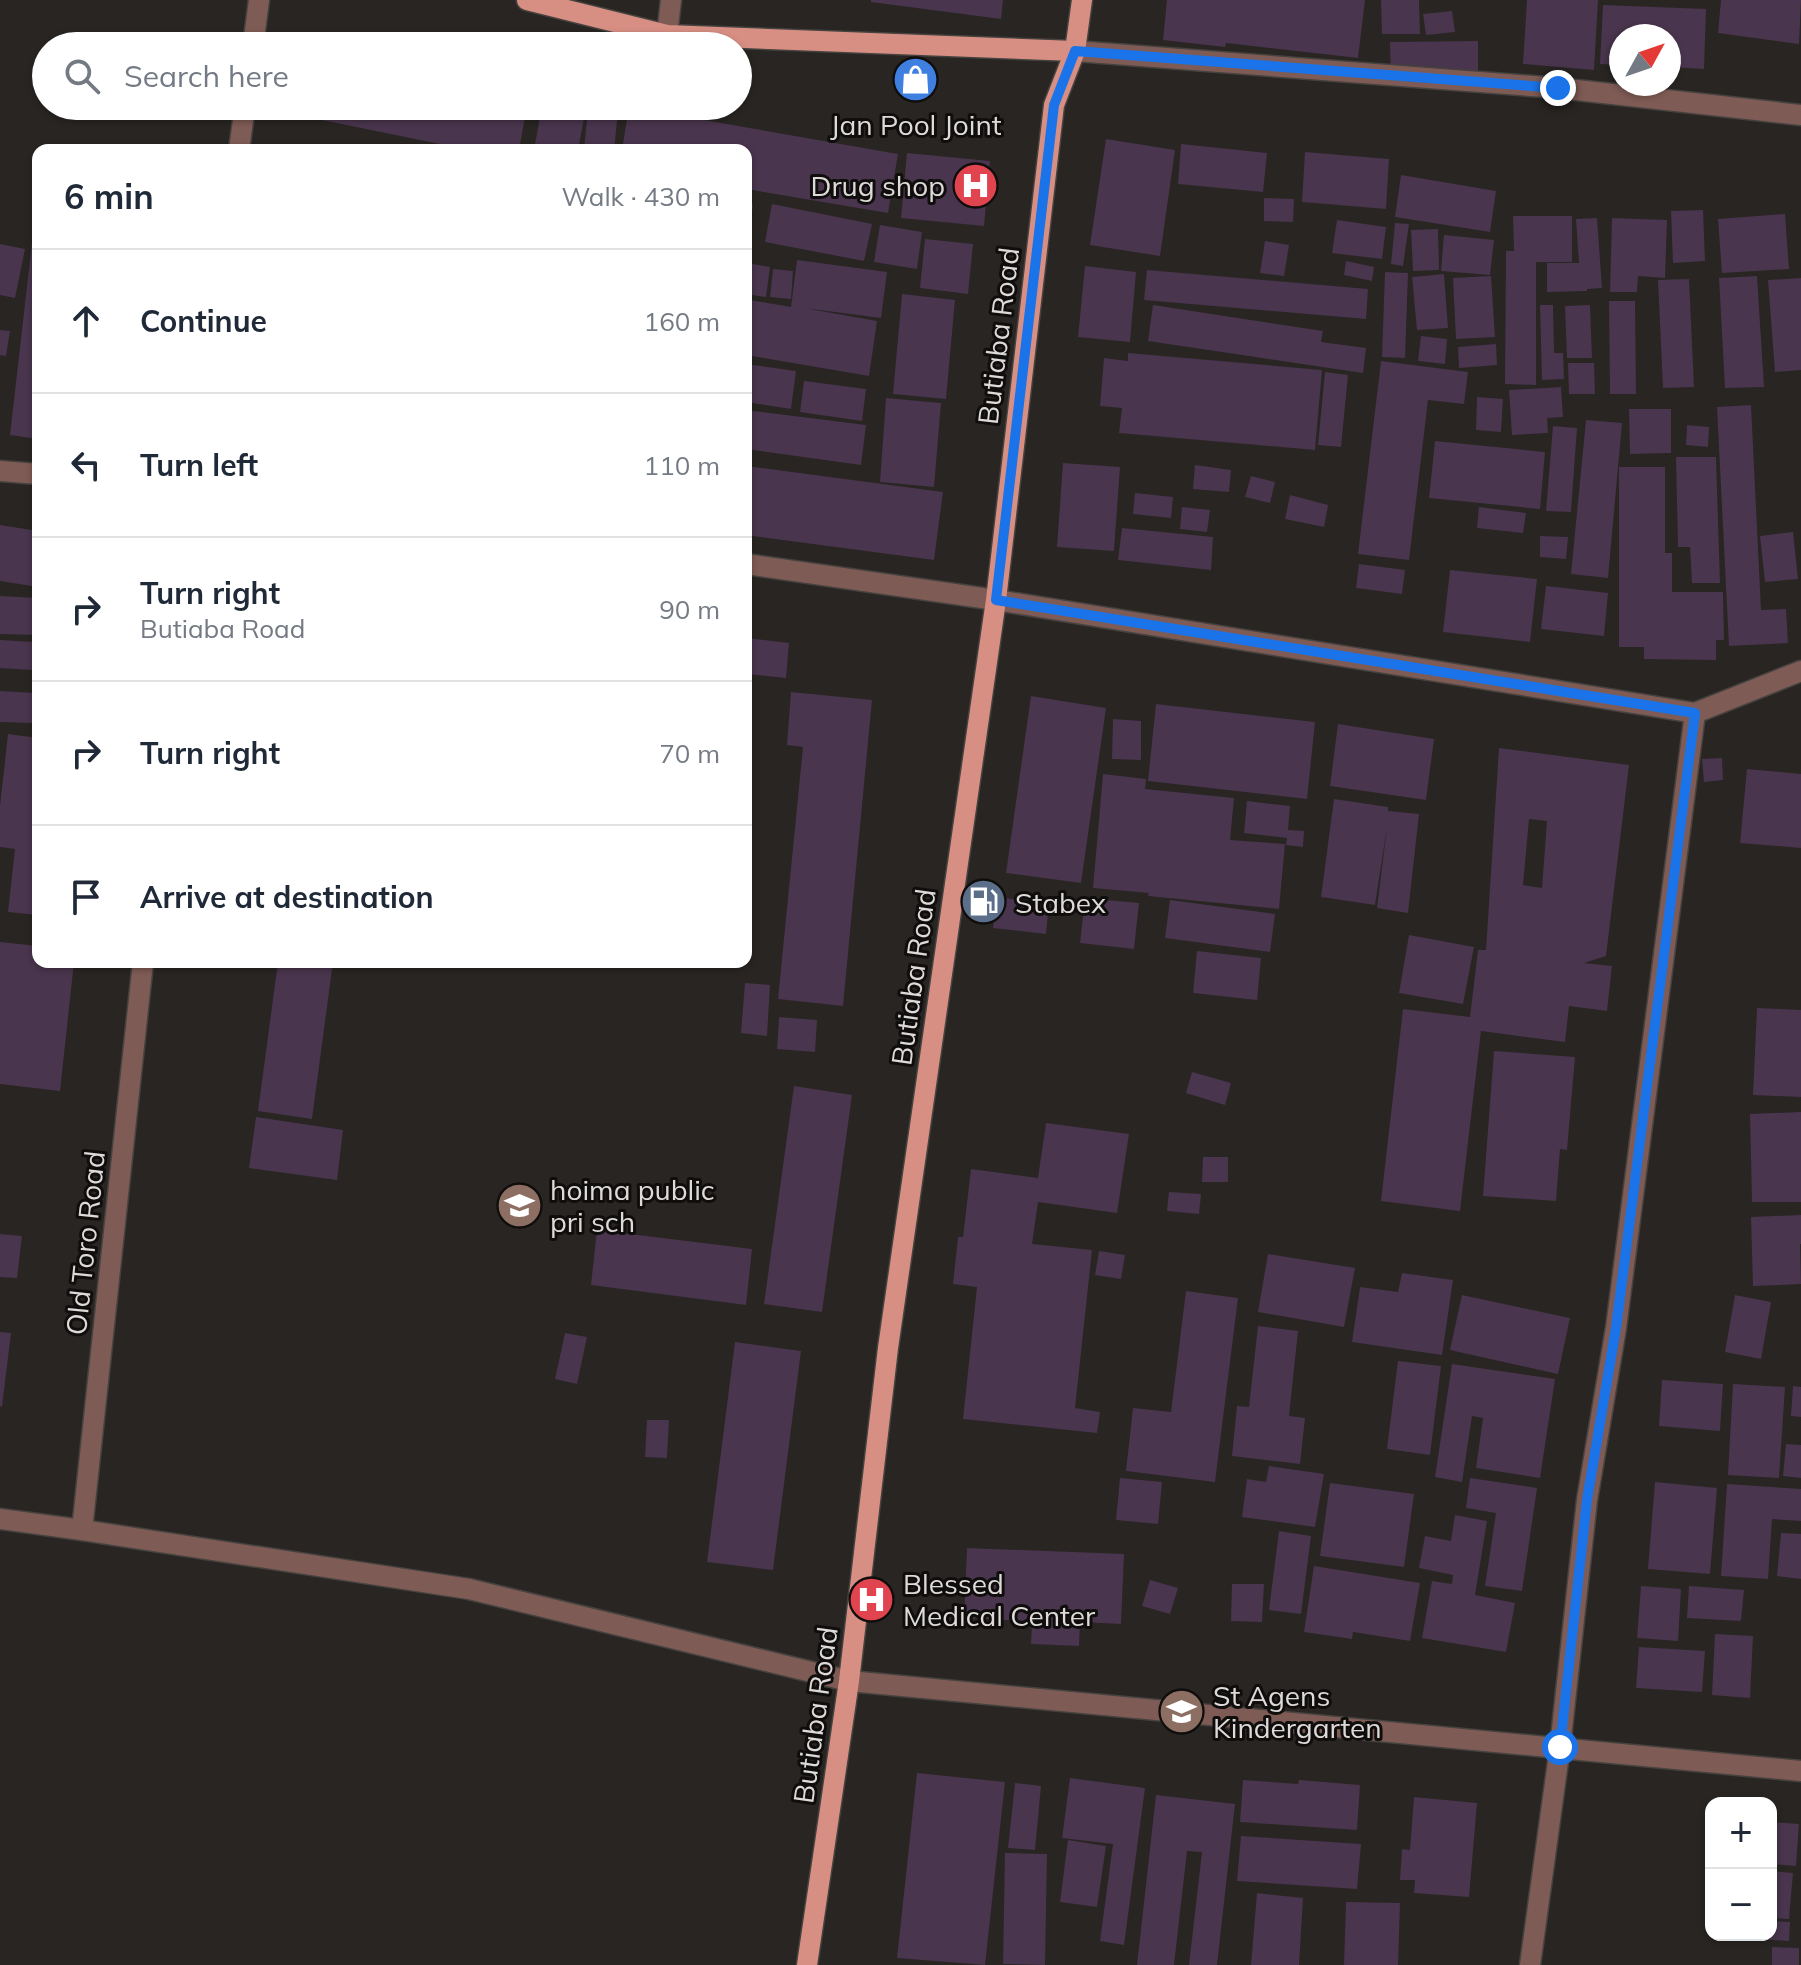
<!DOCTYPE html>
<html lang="en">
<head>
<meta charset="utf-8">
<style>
  body { margin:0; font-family:Mulish,sans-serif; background:#f6f6f7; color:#1f2937 }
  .controls { position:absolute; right:24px; bottom:24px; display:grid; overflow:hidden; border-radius:16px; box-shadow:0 2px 6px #0004 }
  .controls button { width:72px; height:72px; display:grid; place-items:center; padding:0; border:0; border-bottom:2px solid #e0e1e3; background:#fff; color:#1f2937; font:40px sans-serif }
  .compass { position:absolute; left:1609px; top:24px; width:72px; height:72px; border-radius:50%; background:#fff; box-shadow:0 2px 6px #0004; rotate:50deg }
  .stop { position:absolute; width:24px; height:24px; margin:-18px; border:6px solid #1a73e8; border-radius:50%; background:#fff }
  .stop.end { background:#1a73e8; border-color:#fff; box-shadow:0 2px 8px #0008 }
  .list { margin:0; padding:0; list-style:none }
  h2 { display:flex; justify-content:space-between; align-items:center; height:104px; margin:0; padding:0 32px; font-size:34px }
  h2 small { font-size:26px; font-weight:400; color:#747a83 }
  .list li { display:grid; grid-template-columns:52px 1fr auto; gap:24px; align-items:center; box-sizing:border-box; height:144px; padding:0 32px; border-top:2px solid #e0e1e3 }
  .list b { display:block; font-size:30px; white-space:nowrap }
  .list p { margin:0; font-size:26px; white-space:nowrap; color:#747a83 }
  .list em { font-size:26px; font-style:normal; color:#747a83 }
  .icon { flex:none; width:44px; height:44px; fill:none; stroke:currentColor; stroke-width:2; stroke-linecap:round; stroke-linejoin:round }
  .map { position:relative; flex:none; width:1801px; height:1965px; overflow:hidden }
  .search { position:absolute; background:#fff; box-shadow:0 2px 6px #0004; left:32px; top:32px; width:720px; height:88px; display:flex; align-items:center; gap:20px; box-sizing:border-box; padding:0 28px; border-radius:44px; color:#747a83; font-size:30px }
  .panel { position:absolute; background:#fff; box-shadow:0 2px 6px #0004; left:32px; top:144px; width:720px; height:824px; border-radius:16px }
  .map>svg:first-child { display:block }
</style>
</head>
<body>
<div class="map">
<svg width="1801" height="1965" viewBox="0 0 1801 1965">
  <rect width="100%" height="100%" fill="#282522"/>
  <!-- building -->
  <g fill="#49354d" fill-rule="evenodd">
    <polygon points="871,0 1003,0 1001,19 871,2"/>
    <polygon points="1167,0 1365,0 1358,58 1226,43 1225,47 1163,40"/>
    <polygon points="1381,0 1419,0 1420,34 1382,34"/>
    <polygon points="1527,0 1598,0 1594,70 1523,64"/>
    <polygon points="1721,0 1801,0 1799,44 1718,33"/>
    <polygon points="1603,5 1706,9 1704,69 1669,67 1669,36 1621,36 1621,65 1600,64"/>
    <polygon points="1452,11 1455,32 1426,35 1423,14"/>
    <polygon points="1478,41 1478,84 1391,84 1390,42"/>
    <polygon points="324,106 527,106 519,150 469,150 322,120"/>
    <polygon points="542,106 585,113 578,150 534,150"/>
    <polygon points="629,107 898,154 888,213 746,189 746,150 622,150"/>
    <polygon points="588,109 618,112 614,150 584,150"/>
    <polygon points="1106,139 1175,150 1160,256 1090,245"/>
    <polygon points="316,144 366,148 366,150 315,150"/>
    <polygon points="380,144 410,148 410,150 379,150"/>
    <polygon points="1181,144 1267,153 1263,192 1178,184"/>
    <polygon points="1305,152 1389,159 1386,209 1302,202"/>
    <polygon points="907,153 990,161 984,226 901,218"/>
    <polygon points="1401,175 1496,191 1490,232 1395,217"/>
    <polygon points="1264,198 1294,199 1293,222 1264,221"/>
    <polygon points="746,204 753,205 748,237 746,237"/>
    <polygon points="772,204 872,224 864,261 765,242"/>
    <polygon points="1703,210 1705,261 1673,263 1671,211"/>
    <polygon points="1785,214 1789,269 1722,273 1718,219"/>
    <polygon points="1513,216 1572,216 1572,262 1536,262 1536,385 1505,384 1506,251 1514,251"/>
    <polygon points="1597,218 1602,288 1587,289 1587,291 1547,292 1547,263 1579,263 1576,219"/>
    <polygon points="1612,218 1667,220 1665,278 1638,276 1637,292 1610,292"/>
    <polygon points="1337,220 1386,227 1382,259 1332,253"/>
    <polygon points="1395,223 1409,224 1403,266 1391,264"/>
    <polygon points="34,225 38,226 38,439 10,435"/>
    <polygon points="880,225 922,232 917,269 874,262"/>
    <polygon points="1438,229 1439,270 1413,271 1411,230"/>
    <polygon points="1444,235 1494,240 1490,275 1441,271"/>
    <polygon points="925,239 973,244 968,294 920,288"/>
    <polygon points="1265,241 1289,245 1284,276 1260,273"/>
    <polygon points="0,244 25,249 15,298 0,295"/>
    <polygon points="797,260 887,272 881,318 804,308 877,321 869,376 746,355 746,326 750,300 791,307"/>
    <polygon points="1346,261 1374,267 1372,281 1344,275"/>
    <polygon points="746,263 770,267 766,297 746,294"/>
    <polygon points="1085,266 1136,272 1130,342 1078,337"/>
    <polygon points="773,269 793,271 791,299 770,297"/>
    <polygon points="1147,270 1368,289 1366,319 1144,300"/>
    <polygon points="1385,272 1408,273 1405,358 1382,357"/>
    <polygon points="1444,274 1448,328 1417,330 1412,277"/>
    <polygon points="1491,276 1495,337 1456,339 1453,278"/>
    <polygon points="1757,276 1764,387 1725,388 1719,278"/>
    <polygon points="1801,278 1801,370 1775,372 1768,280"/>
    <polygon points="1689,279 1694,387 1663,388 1658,280"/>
    <polygon points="902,294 955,300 946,399 893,394"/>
    <polygon points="1609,301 1635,301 1636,394 1610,394"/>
    <polygon points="1153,305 1323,331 1321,342 1366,348 1363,373 1148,341"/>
    <polygon points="1540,305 1553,305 1554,353 1563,353 1564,379 1542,380"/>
    <polygon points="1590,305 1592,358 1567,358 1565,306"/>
    <polygon points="0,330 10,331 6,356 0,355"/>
    <polygon points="1421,336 1447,339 1445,364 1418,361"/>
    <polygon points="1496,344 1497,365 1459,368 1458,347"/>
    <polygon points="1128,353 1322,370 1315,450 1119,433 1122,408 1100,406 1104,358 1128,361"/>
    <polygon points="1381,361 1468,372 1464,404 1428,400 1409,560 1358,554"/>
    <polygon points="1568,363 1594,363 1595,394 1569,394"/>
    <polygon points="746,364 796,371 791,409 746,402"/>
    <polygon points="1325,372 1348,375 1341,447 1318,445"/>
    <polygon points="804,381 866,389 862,421 800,412"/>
    <polygon points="1561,387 1563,417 1547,418 1548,433 1512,435 1509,390"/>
    <polygon points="1477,397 1503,399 1501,432 1476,430"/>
    <polygon points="886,398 941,403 934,487 880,482"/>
    <polygon points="1751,405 1761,610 1786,609 1788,643 1729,646 1717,407"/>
    <polygon points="1629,409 1671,409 1671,453 1630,454"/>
    <polygon points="746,410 866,425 861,465 746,449"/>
    <polygon points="1586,420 1622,423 1608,578 1571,574"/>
    <polygon points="1687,425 1709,427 1708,447 1686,445"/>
    <polygon points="1553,426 1577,428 1571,512 1546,511"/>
    <polygon points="1435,441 1545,452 1540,509 1429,498"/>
    <polygon points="1676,457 1716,457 1720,583 1692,583 1690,547 1678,547"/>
    <polygon points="1063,463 1120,467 1114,551 1057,547"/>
    <polygon points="1195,465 1231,470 1229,492 1193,489"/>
    <polygon points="746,466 943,492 934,560 746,535"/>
    <polygon points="1619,467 1665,467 1665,553 1672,553 1672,592 1723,592 1724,640 1716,640 1716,660 1644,659 1644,647 1619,647"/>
    <polygon points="1251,476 1275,482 1270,503 1245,497"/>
    <polygon points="1135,493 1173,497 1171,518 1133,514"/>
    <polygon points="1290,495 1328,505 1324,527 1285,519"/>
    <polygon points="1182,507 1210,510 1207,532 1180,529"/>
    <polygon points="1479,507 1526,513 1523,533 1477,528"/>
    <polygon points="0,525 38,531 38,587 0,581"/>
    <polygon points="1122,528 1213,537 1211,570 1118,560"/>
    <polygon points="1793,532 1798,579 1765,582 1760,536"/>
    <polygon points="1540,536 1568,537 1566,559 1540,557"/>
    <polygon points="1359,564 1405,570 1402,594 1356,588"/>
    <polygon points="1450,570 1537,579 1530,642 1443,632"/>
    <polygon points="1546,586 1608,593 1604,636 1541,629"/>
    <polygon points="0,596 38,598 38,635 0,634"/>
    <polygon points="746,638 789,643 786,678 746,674"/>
    <polygon points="0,640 34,642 32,670 0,668"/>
    <polygon points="0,691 35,693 33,723 0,722"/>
    <polygon points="791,692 872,700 843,1006 778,999 803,747 787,745"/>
    <polygon points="1031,696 1106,708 1081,883 1006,873"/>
    <polygon points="1156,704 1315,722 1307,799 1148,781"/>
    <polygon points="1113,719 1141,721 1141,760 1112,759"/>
    <polygon points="1338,724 1434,739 1426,800 1330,786"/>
    <polygon points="8,734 38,738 38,915 8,912 15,849 0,847 0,806"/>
    <path d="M1499,748L1629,765L1606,956L1584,963L1612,966L1607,1011L1569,1006L1565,1042L1481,1031L1460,1211L1381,1201L1403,1009L1470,1017L1478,950H1486ZM1529,819L1547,821L1542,888L1523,885Z"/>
    <polygon points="1722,758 1723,780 1704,782 1702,759"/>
    <polygon points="1747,769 1801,774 1801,848 1740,843"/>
    <polygon points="1103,774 1146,779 1145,789 1234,798 1230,840 1285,844 1279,909 1148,896 1149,893 1093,888"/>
    <polygon points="1334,799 1388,807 1388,811 1419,814 1408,913 1377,908 1387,827 1375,905 1321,897"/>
    <polygon points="1247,801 1290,806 1288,830 1304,831 1303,847 1286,845 1287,838 1244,833"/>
    <polygon points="997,897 1049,904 1046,934 993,928"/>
    <polygon points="1085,898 1139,903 1134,949 1080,943"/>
    <polygon points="1170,900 1275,914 1270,952 1165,938"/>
    <polygon points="1409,935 1474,947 1463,1004 1399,993"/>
    <polygon points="0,942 38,946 38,962 74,962 60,1091 0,1084"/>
    <polygon points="1197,951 1261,958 1257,1000 1193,993"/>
    <polygon points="278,962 333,962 312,1119 258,1111"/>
    <polygon points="745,983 770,985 767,1036 741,1033"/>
    <polygon points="1757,1008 1801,1010 1801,1097 1753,1095"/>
    <polygon points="779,1017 817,1020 815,1052 777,1049"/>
    <polygon points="1494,1051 1575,1057 1567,1150 1560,1149 1556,1201 1483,1196"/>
    <polygon points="1192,1072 1231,1083 1225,1105 1186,1093"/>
    <polygon points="794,1086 852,1095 822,1312 764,1304"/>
    <polygon points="1801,1112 1801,1202 1752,1202 1750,1114"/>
    <polygon points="256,1117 343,1130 337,1180 249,1168"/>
    <polygon points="1046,1123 1129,1134 1117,1213 1038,1202 1032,1244 1092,1250 1075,1408 1100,1412 1097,1433 963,1419 977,1287 953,1284 958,1237 963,1237 971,1169 1038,1178"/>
    <polygon points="1203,1157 1228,1157 1228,1182 1202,1182"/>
    <polygon points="1169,1192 1201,1194 1199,1214 1167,1211"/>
    <polygon points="1801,1215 1801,1244 1800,1244 1801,1284 1753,1286 1751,1217"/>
    <polygon points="597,1230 752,1249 746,1305 591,1285"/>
    <polygon points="0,1234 22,1236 17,1278 0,1277"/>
    <polygon points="1099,1251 1125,1255 1121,1279 1095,1275"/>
    <polygon points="1268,1254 1355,1268 1344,1327 1258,1312"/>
    <polygon points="1402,1273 1453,1280 1442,1355 1352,1342 1360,1287 1398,1292"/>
    <polygon points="1186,1291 1238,1298 1215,1482 1126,1471 1133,1408 1171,1412"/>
    <polygon points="1462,1295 1570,1318 1558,1374 1450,1350"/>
    <polygon points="1735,1295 1771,1302 1761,1359 1725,1352"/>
    <polygon points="1258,1326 1298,1331 1289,1416 1305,1418 1300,1464 1232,1456 1237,1406 1249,1407"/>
    <polygon points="0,1332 11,1333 2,1407 0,1406"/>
    <polygon points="565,1333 587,1337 577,1384 555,1379"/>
    <polygon points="735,1342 801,1351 773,1570 707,1562"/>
    <polygon points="1398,1361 1441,1366 1430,1455 1387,1449"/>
    <polygon points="1452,1364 1555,1379 1540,1478 1476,1468 1483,1418 1472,1416 1462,1482 1435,1477"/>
    <polygon points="1662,1380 1723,1384 1720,1431 1659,1426"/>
    <polygon points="1733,1384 1785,1387 1779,1478 1728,1475"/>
    <polygon points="1793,1386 1801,1387 1801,1417 1791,1416"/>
    <polygon points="647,1420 669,1420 667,1458 645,1457"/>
    <polygon points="1786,1444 1801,1445 1801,1478 1783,1476"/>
    <polygon points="1269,1466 1324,1474 1315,1527 1242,1517 1247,1479 1266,1482"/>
    <polygon points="1120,1478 1162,1482 1158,1524 1116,1520"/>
    <polygon points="1470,1478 1537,1488 1522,1591 1485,1586 1496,1513 1466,1508"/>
    <polygon points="1655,1482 1717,1488 1710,1574 1648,1569"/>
    <polygon points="1330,1483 1414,1494 1404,1567 1320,1556"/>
    <polygon points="1727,1484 1801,1489 1801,1521 1772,1519 1768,1579 1721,1576"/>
    <polygon points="1455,1515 1487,1521 1475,1595 1515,1603 1506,1652 1422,1638 1432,1581 1452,1584 1453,1575 1419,1568 1425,1536 1451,1541"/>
    <polygon points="1279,1531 1311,1536 1301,1614 1269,1610"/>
    <polygon points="1781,1533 1801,1534 1801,1579 1777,1576"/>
    <polygon points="967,1548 1124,1554 1121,1624 1080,1622 1079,1646 1031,1644 1032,1621 964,1618"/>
    <polygon points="1314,1566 1420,1583 1410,1641 1353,1632 1352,1639 1304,1632"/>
    <polygon points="1150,1580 1178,1588 1170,1614 1142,1606"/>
    <polygon points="1232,1584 1264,1584 1262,1622 1231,1621"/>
    <polygon points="1641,1586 1681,1589 1678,1641 1637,1638"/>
    <polygon points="1689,1586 1744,1590 1741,1620 1740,1621 1687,1618"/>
    <polygon points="1715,1634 1753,1636 1750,1698 1712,1695"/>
    <polygon points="1639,1647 1705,1651 1702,1692 1636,1688"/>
    <polygon points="917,1773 1005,1782 985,1965 897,1958"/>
    <polygon points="1070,1778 1145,1788 1124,1945 1100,1941 1113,1844 1062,1838"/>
    <polygon points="1243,1780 1298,1784 1299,1780 1360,1785 1357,1830 1240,1822"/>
    <polygon points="1015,1783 1041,1786 1035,1850 1008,1848"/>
    <polygon points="1156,1795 1235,1804 1217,1965 1189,1965 1202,1852 1187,1851 1174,1965 1137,1965"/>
    <polygon points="1414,1797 1477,1803 1469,1897 1414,1893 1415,1880 1400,1880 1402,1849 1410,1850"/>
    <polygon points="1771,1822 1799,1824 1796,1866 1771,1864"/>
    <polygon points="1241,1836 1361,1844 1357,1889 1237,1881"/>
    <polygon points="1068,1840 1106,1846 1097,1907 1060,1902"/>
    <polygon points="1005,1853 1047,1854 1045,1965 1003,1964"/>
    <polygon points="1771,1871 1793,1873 1789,1919 1771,1918"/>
    <polygon points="1257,1893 1303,1898 1299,1965 1251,1965"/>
    <polygon points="1346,1902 1400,1903 1398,1965 1344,1965"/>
    <polygon points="1771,1921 1790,1922 1789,1941 1727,1937 1727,1935 1771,1935"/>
    <polygon points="1772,1947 1799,1948 1799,1965 1772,1965"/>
  </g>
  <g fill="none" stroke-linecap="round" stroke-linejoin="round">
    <defs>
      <g id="minor">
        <polyline points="667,35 671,0"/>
        <polyline points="253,46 259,0"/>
        <polyline points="1075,51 1558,88 1801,115"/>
        <polyline points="239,150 245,106"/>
        <polyline points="0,471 38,474"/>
        <polyline points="746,564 996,600 1695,713 1801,671"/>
        <polyline points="0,1519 82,1530 469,1589 849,1681 1801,1771"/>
        <polyline points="82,1530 143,962"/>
        <polyline points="1530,1965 1560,1747 1587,1500 1616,1328 1695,713"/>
      </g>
      <g id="major">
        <polyline points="527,0 667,35 1075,51"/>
        <polyline points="807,1965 849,1681 888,1348 996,600 1054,105 1075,51 1082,0"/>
      </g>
    </defs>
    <!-- minor casing -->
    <use href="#minor" stroke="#45423f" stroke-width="23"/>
    <!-- major casing -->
    <use href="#major" stroke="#45423f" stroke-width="23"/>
    <!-- minor -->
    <use href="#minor" stroke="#7f5b55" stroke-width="20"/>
    <!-- major -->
    <use href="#major" stroke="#d88f83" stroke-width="20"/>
  </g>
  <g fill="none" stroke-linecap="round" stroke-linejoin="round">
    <!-- route -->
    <polyline stroke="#1a73e8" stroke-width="10" points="1558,88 1075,51 1054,105 996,600 1695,713 1616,1328 1587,1500 1560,1747"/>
  </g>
  <!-- icons -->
  <defs>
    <symbol id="shop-disc" viewBox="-11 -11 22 22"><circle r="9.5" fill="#3f7fe0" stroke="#100e0d"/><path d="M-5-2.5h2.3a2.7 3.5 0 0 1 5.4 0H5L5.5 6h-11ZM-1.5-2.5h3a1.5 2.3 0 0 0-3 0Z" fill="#fff"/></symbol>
    <symbol id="hospital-disc" viewBox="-11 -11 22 22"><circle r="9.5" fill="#e0444e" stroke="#100e0d"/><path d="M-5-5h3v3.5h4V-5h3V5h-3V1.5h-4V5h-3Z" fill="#fff"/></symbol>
    <symbol id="fuel-disc" viewBox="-11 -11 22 22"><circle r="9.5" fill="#5c6f8a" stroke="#100e0d"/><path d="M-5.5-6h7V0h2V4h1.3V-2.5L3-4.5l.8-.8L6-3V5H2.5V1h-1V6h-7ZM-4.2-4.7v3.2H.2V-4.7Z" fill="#fff"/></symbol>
    <symbol id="school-disc" viewBox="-11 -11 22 22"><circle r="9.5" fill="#8d6e63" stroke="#100e0d"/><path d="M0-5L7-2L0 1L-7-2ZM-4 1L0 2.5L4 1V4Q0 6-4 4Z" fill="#fff"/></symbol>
  </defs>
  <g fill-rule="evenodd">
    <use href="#shop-disc" x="890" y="54" width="51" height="51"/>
    <use href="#hospital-disc" x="950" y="160" width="51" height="51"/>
    <use href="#fuel-disc" x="958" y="876" width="51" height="51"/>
    <use href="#school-disc" x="494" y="1180" width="51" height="51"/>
    <use href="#hospital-disc" x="846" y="1574" width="51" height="51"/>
    <use href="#school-disc" x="1156" y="1686" width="51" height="51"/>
  </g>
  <g text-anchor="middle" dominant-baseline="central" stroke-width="6" stroke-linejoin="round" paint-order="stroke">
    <!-- poi labels -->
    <g font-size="28" fill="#dddad9" stroke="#100e0d" text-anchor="start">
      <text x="916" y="124" text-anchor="middle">Jan Pool Joint</text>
      <text x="945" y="185" text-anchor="end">Drug shop</text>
      <text x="1015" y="902">Stabex</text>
      <text x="550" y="1189">hoima public<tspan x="550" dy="32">pri sch</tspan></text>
      <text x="903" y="1583">Blessed<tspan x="903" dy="32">Medical Center</tspan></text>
      <text x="1213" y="1695">St Agens<tspan x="1213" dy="32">Kindergarten</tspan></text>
    </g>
    <!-- street labels -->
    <g font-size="28" fill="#dddad9" stroke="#100e0d">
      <text transform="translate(998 336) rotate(-83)">Butiaba Road</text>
      <text transform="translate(913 977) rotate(-82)">Butiaba Road</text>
      <text transform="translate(85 1243) rotate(-84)">Old Toro Road</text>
      <text transform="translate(815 1715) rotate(-82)">Butiaba Road</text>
    </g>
  </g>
</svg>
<div class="controls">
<button>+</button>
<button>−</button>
</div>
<svg class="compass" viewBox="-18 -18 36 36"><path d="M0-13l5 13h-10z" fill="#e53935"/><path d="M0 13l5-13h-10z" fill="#747a83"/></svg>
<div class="stop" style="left:1560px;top:1747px"></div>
<div class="stop end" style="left:1558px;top:88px"></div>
<div class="search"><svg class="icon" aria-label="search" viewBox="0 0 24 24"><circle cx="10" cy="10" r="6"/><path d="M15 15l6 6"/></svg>Search here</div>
<section class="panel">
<h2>6 min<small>Walk · 430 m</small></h2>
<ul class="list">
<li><svg class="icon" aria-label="ahead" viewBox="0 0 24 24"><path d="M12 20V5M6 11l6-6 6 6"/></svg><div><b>Continue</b></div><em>160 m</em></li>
<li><svg class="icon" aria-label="left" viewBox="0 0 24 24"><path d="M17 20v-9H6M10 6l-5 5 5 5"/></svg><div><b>Turn left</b></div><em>110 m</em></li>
<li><svg class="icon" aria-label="right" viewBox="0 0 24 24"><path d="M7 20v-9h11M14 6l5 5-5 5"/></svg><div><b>Turn right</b><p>Butiaba Road</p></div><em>90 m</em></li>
<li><svg class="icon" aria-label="right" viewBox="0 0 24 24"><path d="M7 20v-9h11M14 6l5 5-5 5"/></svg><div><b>Turn right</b></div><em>70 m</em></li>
<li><svg class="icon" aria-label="arrive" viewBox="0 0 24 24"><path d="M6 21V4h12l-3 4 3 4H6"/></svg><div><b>Arrive at destination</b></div></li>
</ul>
</section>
</div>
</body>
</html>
